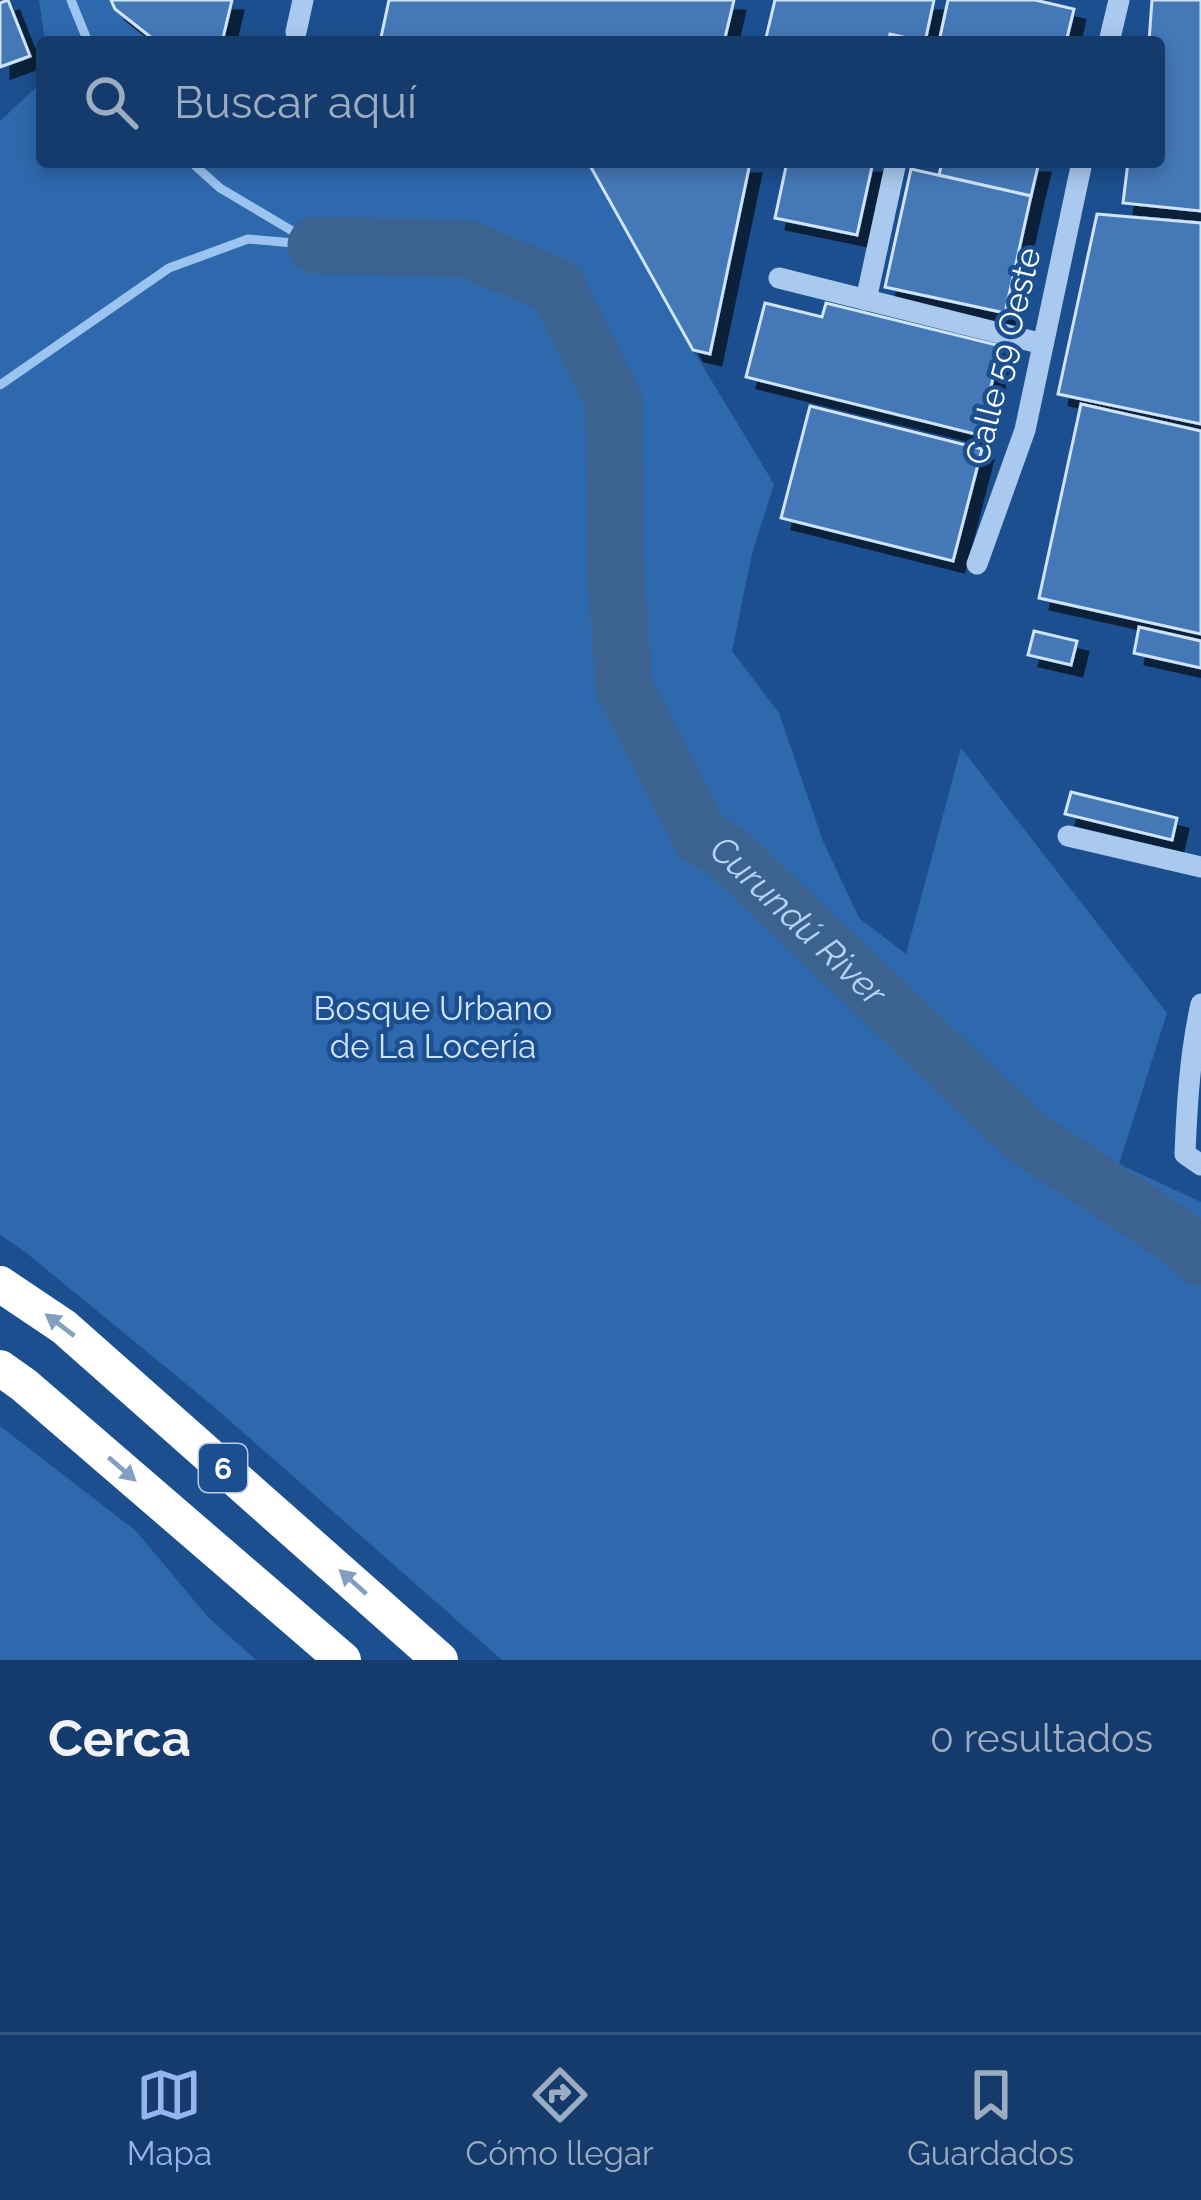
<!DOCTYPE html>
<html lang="es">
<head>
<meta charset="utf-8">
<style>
  body { margin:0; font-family:Raleway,sans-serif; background:#214673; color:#f1f3f6 }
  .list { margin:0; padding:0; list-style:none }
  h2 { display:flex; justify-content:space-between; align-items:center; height:156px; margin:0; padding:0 48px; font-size:51px }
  h2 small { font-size:39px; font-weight:400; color:#9dadc1 }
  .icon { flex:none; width:66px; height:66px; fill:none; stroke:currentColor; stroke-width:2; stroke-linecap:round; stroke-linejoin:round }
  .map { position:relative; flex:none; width:1201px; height:1660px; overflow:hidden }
  .search { position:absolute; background:#143b6b; box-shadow:0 6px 18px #0003; left:36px; right:36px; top:36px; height:132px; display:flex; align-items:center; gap:30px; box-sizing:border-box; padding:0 42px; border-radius:12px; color:#9dadc1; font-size:45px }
  .sheet { height:372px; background:#143b6b }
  nav { display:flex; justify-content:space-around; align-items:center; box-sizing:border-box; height:168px; border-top:3px solid #33557e; background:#143b6b; font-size:33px; color:#9dadc1 }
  nav a { display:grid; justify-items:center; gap:6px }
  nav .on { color:#95b2f1 }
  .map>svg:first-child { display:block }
</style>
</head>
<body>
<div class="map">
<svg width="1201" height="1660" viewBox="0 0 1201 1660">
  <defs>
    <filter id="shadow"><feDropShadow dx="11" dy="11" stdDeviation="0" flood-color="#0009"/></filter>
  </defs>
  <rect width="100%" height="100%" fill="#1b4f8f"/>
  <!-- green -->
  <g fill="#2e69ad">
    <polygon points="39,0 111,0 115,9 157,42 45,42"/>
    <polygon points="42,82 42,162 588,162 693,350 774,484 752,554 732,651 779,713 823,841 859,918 906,954 961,748 1167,1013 1119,1164 1201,1202 1201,1660 502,1660 213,1406 24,1251 0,1235 0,121"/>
    <polygon points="0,1426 136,1531 207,1616 256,1660 0,1660"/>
  </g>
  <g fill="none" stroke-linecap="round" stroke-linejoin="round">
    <!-- stream -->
    <g stroke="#9cc4f0" stroke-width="9">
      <polyline points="71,0 88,42"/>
      <polyline points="191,162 220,188 311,242"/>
      <polyline points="0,385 169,268 248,239 316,245"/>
    </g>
    <!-- river -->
    <path stroke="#3c6290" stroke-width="57" id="s1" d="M316,245L467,249L556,286L614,402L615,563L624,688L702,838L727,852L1026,1137L1174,1234L1201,1257"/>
  </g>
  <!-- building -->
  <g fill="#4478b7" stroke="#cfe3fa" stroke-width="3" filter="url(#shadow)">
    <polygon points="8,0 30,56 0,67 0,3"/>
    <polygon points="111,0 232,0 222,42 157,42 115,9"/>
    <polygon points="389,0 734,0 724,42 380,42"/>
    <polygon points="775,0 934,0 925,42 890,34 888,42 765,42"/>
    <polygon points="948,0 1035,0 1074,9 1066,42 939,42"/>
    <polygon points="1152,0 1201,0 1201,211 1123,203 1128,162 1159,162 1159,42 1149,42"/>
    <polygon points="588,162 750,163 710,354 693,350"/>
    <polygon points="787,162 873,162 857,235 775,218"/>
    <polygon points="942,162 1039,162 1031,196 939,175"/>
    <polygon points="911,169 1031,196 1005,313 885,287"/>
    <polygon points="1097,214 1201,223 1201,424 1058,394"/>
    <polygon points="765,303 822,317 826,303 1001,346 979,435 746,377"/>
    <polygon points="1081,404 1201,431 1201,634 1039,598"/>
    <polygon points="810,406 982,449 953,561 781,518"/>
    <polygon points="1139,627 1201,641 1201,668 1134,653"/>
    <polygon points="1034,631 1077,641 1071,665 1028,655"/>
    <polygon points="1071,792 1177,818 1172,840 1065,814"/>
  </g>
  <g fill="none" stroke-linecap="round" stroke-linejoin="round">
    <!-- minor -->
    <g stroke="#a9c9ee" stroke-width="21">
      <polyline points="296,32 303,0"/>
      <polyline points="1109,42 1119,0"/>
      <polyline points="779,278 1043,344"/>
      <polyline points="866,300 896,162"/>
      <polyline points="977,564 1025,430 1082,162"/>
      <polyline points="1068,836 1201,867"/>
      <path d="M1201,1004C1190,1054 1187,1103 1185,1154L1201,1165"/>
    </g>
    <!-- highway -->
    <g stroke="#fff" stroke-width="36">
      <polyline points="0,1284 64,1327 440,1660"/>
      <polyline points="0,1368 24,1385 343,1660"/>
    </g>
  </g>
  <!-- one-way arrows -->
  <defs><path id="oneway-solid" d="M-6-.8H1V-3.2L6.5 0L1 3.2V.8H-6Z" transform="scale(3)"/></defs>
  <g fill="#829ec1">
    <use href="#oneway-solid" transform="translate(60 1325) rotate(-143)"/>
    <use href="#oneway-solid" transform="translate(122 1469) rotate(41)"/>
    <use href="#oneway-solid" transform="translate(353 1582) rotate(-138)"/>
  </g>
  <g text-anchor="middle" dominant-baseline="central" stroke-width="9" stroke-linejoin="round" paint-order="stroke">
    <!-- shield labels -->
    <rect fill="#1b4f8f" stroke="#bbcadd" stroke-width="3" x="199" y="1444" width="48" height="48" rx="9"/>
    <g font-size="30" font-weight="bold" fill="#fff">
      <text x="223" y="1468">6</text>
    </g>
    <!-- street labels -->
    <g font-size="33" fill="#fff" stroke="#1b4f8f">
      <text transform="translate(1003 356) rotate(-76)">Calle 59 Oeste</text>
    </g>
    <!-- park labels -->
    <g font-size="33" fill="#cfe3fa" stroke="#1b4f8f">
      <text x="433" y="1008">Bosque Urbano<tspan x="433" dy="38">de La Locería</tspan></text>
    </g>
    <!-- water labels -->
    <g font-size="36" font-style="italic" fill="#b5d3f5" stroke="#1b4f8f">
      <text stroke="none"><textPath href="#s1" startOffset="960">Curundú River</textPath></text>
    </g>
  </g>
</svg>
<div class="search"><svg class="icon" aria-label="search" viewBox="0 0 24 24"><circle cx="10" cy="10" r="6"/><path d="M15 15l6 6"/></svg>Buscar aquí</div>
</div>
<section class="sheet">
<h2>Cerca<small>0 resultados</small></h2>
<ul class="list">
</ul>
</section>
<nav>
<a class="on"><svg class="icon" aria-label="map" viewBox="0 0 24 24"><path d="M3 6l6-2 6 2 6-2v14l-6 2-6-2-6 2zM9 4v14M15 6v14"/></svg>Mapa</a>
<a><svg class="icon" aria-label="directions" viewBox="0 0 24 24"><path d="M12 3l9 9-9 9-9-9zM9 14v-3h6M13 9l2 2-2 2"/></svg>Cómo llegar</a>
<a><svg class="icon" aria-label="saved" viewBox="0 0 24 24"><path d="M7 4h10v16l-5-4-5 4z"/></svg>Guardados</a>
</nav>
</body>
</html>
